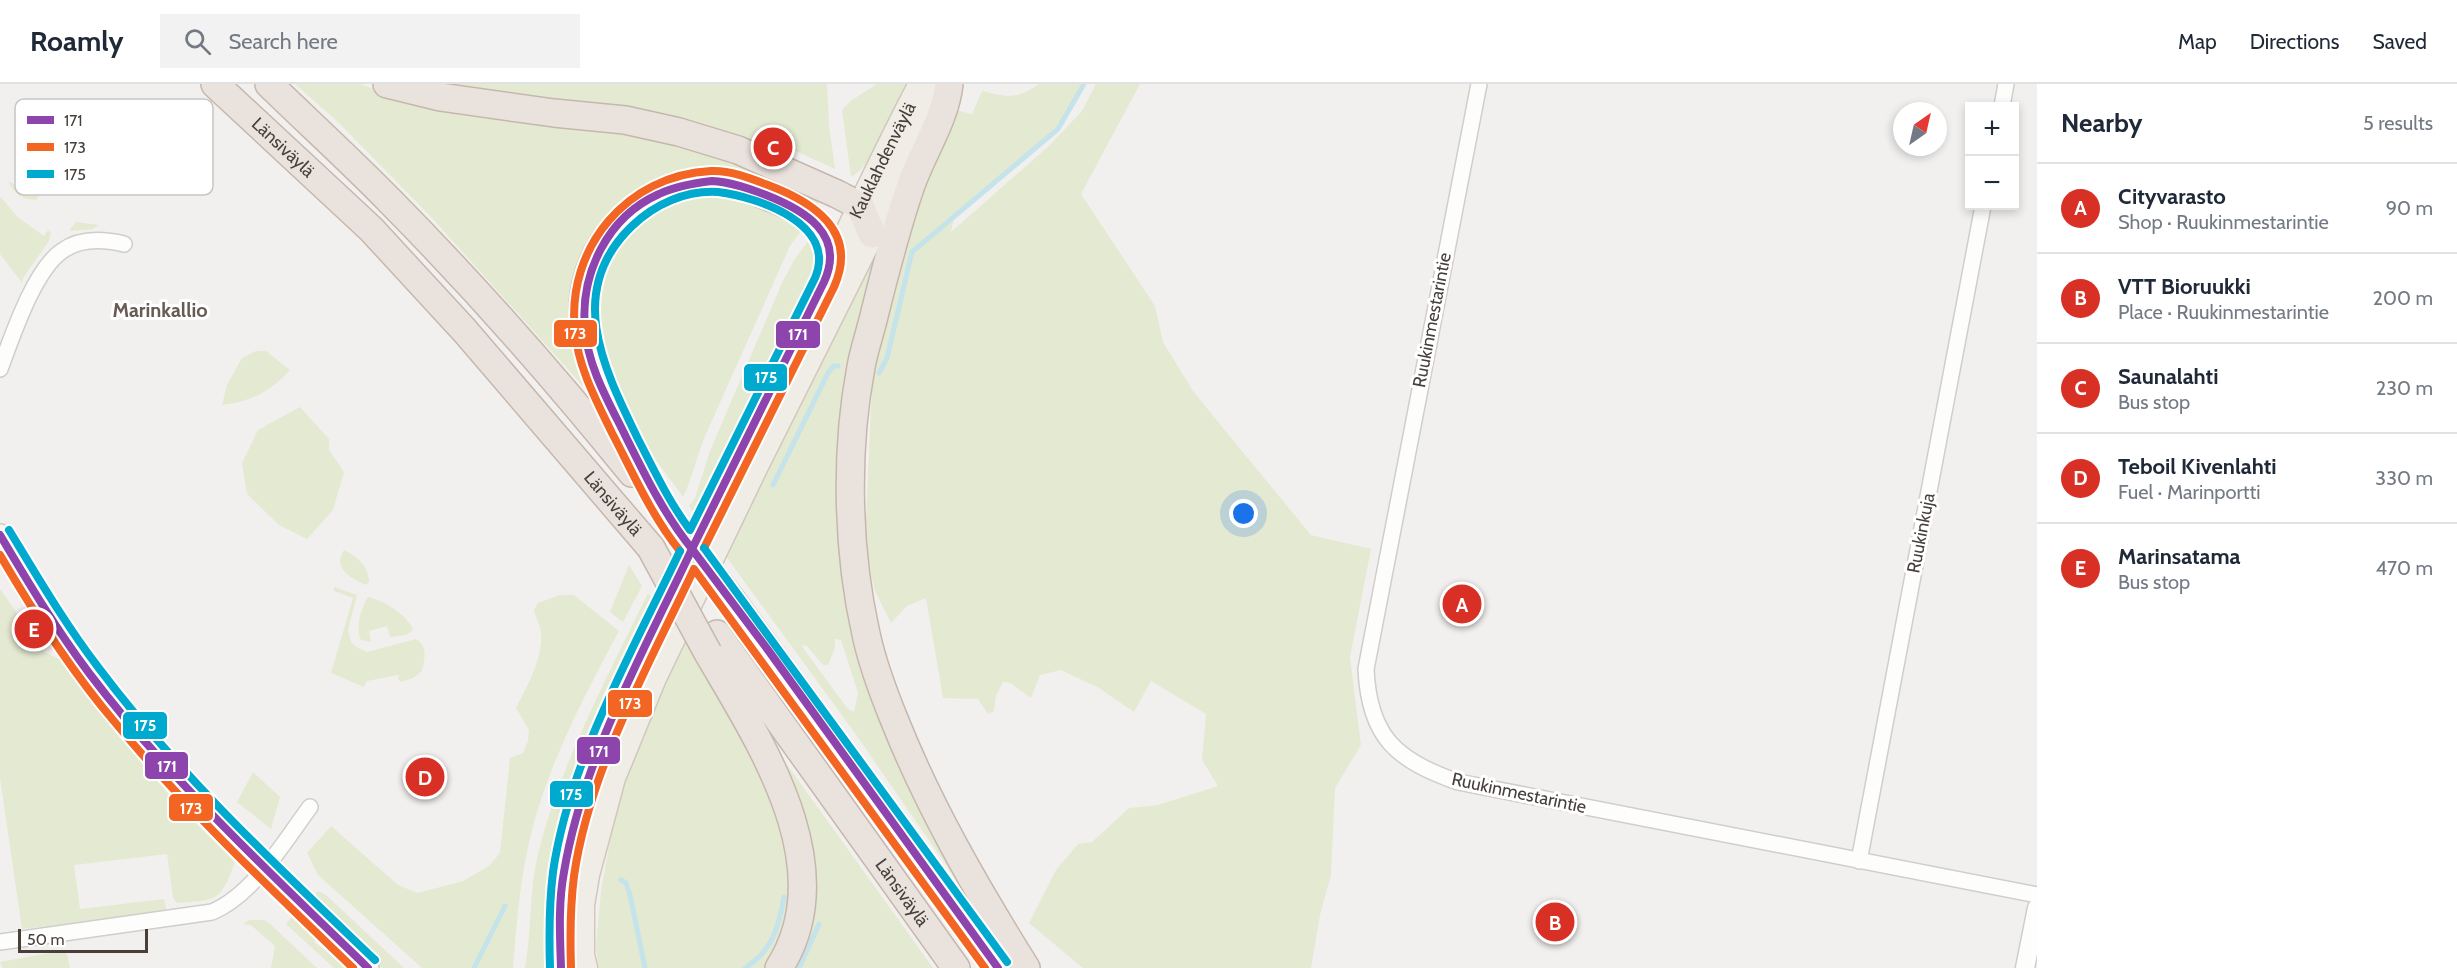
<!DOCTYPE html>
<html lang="en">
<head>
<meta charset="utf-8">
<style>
  body { margin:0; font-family:Cabin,sans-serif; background:#f2f2f3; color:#1f2937 }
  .controls { position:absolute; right:18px; top:18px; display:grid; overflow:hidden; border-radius:0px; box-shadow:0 3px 9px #0003 }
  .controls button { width:54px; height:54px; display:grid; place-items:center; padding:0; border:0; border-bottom:2px solid #e0e1e3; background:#fff; color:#1f2937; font:30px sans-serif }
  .compass { position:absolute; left:1893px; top:18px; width:54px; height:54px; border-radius:50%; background:#fff; box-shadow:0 3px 9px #0003; rotate:34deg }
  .scale { position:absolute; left:18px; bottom:15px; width:130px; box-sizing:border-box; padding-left:6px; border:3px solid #483f3a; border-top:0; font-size:16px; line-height:21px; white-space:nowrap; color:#483f3a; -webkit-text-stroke:4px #fff; paint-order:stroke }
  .you { position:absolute; left:1244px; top:430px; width:21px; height:21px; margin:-15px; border:4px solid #fff; border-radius:50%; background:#1a73e8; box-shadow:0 0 0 9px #1a73e833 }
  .badge { display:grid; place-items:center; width:39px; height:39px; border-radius:50%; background:#d93025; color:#fff; font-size:20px; font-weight:700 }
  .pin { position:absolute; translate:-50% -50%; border:3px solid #fff; box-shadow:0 2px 6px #0006 }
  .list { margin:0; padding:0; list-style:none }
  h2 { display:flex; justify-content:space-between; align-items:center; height:78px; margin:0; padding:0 24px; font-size:26px }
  h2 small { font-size:20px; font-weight:400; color:#747a83 }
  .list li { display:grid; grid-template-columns:39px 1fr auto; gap:18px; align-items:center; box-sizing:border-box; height:90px; padding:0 24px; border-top:2px solid #e0e1e3 }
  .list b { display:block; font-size:22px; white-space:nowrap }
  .list p { margin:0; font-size:20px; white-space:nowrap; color:#747a83 }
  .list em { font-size:20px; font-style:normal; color:#747a83 }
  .icon { flex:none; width:33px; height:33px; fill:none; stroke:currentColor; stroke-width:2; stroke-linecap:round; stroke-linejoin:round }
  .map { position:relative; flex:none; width:2037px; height:884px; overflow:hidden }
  header { display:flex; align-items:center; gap:36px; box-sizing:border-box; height:84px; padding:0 30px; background:#fff; border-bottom:2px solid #e0e1e3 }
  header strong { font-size:28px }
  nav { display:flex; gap:33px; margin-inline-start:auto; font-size:21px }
  .search { width:420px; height:54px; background:#f2f2f3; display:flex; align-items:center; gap:15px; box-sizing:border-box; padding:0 21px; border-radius:0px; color:#747a83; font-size:22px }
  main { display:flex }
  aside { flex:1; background:#fff }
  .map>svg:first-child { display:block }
</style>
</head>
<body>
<header>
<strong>Roamly</strong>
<div class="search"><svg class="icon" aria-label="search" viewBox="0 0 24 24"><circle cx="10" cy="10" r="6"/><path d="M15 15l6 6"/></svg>Search here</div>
<nav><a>Map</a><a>Directions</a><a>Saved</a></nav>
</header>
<main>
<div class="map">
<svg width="2037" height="884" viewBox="0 0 2037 884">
  <rect width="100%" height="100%" fill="#f2f0ee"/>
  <!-- green -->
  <g fill="#e4e9d1" fill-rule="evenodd">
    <polygon points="295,0 360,0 385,8 616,46 713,69 819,116 814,127 710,89 600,150 591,311 432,134 339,39"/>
    <polygon points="422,0 827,0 829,41 835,85 763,52 740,57"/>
    <path d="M877,0H911C899,22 872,84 851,93L842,26L852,16Z"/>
    <path d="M1039,0H1084L1058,45L954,133L951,148L1050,61L1082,27L1096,0H1140L1081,110L1155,222L1163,258L1193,307L1232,355L1311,451L1371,465L1350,573L1361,661L1335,704L1331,791L1320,831L1311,884H1083L1029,839L1056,786L1078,760L1092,758L1129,724L1158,721L1218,702L1202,676L1206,630L1151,597L1134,628L1099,604L1061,586L1040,591L1031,614L1010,599L1003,598L996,612L994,627L988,630L978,615L943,614L926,514L907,522L891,539L875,507L869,483L866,435L872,299L881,252L915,123L955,26L972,30L982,7C1008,13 1016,16 1039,0Z"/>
    <path d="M8,97L39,112L36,116C21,115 14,110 8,97Z"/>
    <path d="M717,109L747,115L804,143L790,162L706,350C697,371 693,393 683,413C660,380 634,351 616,315C604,290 591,235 596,208C604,164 639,128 681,114C692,111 705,110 717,109Z"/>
    <path d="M0,113C8,120 13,129 20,135C28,141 36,146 44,152L48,146L51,149L49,157L23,194L22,199L0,170Z"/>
    <polygon points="76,138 99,141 92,145 69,147"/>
    <path d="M884,140L844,480L960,801L852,645L725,471ZM835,555L841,556L858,609L854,628L847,624L801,561L807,562L823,581H828L835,564Z"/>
    <path d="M812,152C817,181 809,198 800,225L697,434L689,422L695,414L710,367L782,199L794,176Z"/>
    <path d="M256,267H266L290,286C269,308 253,317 222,321L227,301L242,274Z"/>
    <polygon points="300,323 329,355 329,366 344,388 333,426 307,455 279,441 247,410 242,379 258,346"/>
    <path d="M344,466C357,472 369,483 369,498L366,501C351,495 332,484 344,466Z"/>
    <polygon points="629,481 642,502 623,538 610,528"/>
    <path d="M334,503L357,511L348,546L351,558L356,563L367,568L416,555C428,562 425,575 422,587L413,594L401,598L398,595L399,591L367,597L364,603L331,589L353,514L334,507Z"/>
    <path d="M0,505L44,568L64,577L90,616L174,717L235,778C220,818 218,816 177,819L173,814L167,770L74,781L80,825L164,815L167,829L22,845L0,694Z"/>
    <path d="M648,509L657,522L608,624L552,884H525C532,846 529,807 538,770C561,678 607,594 648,509Z"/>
    <path d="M560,511H574L619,547C587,607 554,669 535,735C521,784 517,834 513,884H422L318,791L307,769L331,742L398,801L418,809L463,797L489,782L500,769L510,674L523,669L528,657L529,646L516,624C527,602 543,575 541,549C540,541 536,534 534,526L538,519Z"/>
    <path d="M368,513C383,516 408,531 413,546L406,551L390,553L387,542L369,547L371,558L361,556C355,543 361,525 368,513Z"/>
    <polygon points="682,553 724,615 762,684 793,779 790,836 766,884 598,884 596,861 601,807 611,751 615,712"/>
    <polygon points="768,654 933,884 791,884 808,850"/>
    <polygon points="253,688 280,713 271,745 237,718"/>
    <polygon points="318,807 326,811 404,884 382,884 310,814"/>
    <polygon points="295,829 318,851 314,858 348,884 334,884 286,840"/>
    <polygon points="249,836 264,836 269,839 317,884 271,884 275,862 251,841 243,840"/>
    <polygon points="66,866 70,884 3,884 0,878"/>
  </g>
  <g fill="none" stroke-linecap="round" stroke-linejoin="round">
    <!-- stream -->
    <g stroke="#c4e3ea" stroke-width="5">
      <polyline points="879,289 887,274 912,168 1058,45 1084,0"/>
      <polyline points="773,401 828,289 834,282 838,282"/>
      <polyline points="621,796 626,799 630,811 645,884"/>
      <polyline points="474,884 505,822"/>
      <path d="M745,884C772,867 779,843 784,813"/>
      <polyline points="799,884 819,840"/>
    </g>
    <defs>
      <g id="minor">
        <path d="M1479,0L1366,585C1369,653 1396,676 1458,698L2037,811"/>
        <polyline points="2002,22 2006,0"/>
        <path d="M0,285C12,253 34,186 62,167C80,154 103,155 124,160"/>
        <polyline points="1859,777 1983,122"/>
        <path d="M0,858L212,828C253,811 284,758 310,723"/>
      </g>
      <polyline id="tertiary" points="2025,884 2037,824"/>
      <path id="secondary" d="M0,451C28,498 56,545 89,589C170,697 271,790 368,884"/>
      <g id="primary">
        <path id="s1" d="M561,884C546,759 609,639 661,530C686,478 710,425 736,373C754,337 774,302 792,265C835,177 875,87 921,0"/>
        <polyline points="585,884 582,871 582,821 587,791 613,694 654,594 755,384 872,150 940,4"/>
      </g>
      <g id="motorway">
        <path id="s2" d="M215,0L371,145L465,247L651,464"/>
        <path d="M269,0C309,39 351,77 390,117C475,203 556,295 632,389"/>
        <polyline points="387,0 440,13 554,29 625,36 679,48 738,66 837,110 860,122 872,150"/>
        <path d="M949,0C945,36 923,67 911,101C896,144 885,188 874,232C870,249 864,266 861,283C845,367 847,466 866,550C872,578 883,608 894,635C929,723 976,804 1026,884"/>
        <path d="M667,432C636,373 595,311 585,245C572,170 636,99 711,97C732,97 753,106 772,114C812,130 828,141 829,185"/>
        <polyline points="733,518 998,884"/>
        <path id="s3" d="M717,550L956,884"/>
        <path d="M708,569C759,657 844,783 779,884"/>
      </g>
    </defs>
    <!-- minor casing -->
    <use href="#minor" stroke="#d0cecb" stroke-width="18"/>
    <!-- tertiary casing -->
    <use href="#tertiary" stroke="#d0cecb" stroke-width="21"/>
    <!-- secondary casing -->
    <use href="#secondary" stroke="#d2ccc7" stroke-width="24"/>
    <!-- primary casing -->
    <use href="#primary" stroke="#d2c7be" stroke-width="27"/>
    <!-- motorway casing -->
    <use href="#motorway" stroke="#c6b7ad" stroke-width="30"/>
    <!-- minor -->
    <use href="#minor" stroke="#fdfdfc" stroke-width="15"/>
    <!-- tertiary -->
    <use href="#tertiary" stroke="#fdfdfc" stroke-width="18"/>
    <!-- secondary -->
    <use href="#secondary" stroke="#f7f4f1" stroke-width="21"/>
    <!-- primary -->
    <use href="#primary" stroke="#f0ece6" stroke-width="24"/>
    <!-- motorway -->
    <use href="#motorway" stroke="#eae3dd" stroke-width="27"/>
    <defs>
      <g id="motorway-bridge">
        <polyline points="667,432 733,518"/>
        <polyline points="651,464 708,569"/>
      </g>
    </defs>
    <!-- motorway-bridge casing -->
    <use href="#motorway-bridge" stroke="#c6b7ad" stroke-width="30" stroke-linecap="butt"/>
    <!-- motorway-bridge -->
    <use href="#motorway-bridge" stroke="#eae3dd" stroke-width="27"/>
    <defs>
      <g id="bus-1">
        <path d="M712,97C731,98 748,104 766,111C804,126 846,150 824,198L692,465C663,429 644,389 623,347C607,315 588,282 585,245C580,190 607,133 659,110C676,102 694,99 712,97Z"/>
        <path d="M0,451C28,498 56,545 89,589C171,697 271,790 368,884"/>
        <polyline points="692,465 768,566 998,884"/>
        <path d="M561,884C560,852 558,820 564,788C583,674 643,569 692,465"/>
      </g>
      <g id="bus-2">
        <path d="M680,467C651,431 633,389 612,349C596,316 578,283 575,247C566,164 627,91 711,87C730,86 750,94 768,101C813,118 859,147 834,203L704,464"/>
        <path d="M0,471C34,529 70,585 113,636C186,725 270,804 353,884"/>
        <path d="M571,884C570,853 570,823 574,792C589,686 649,581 694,485L985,884"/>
      </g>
      <g id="bus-3">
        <path d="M718,108C758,113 838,140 815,194L690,446C669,418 654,386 638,355C604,285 564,207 632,142C655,120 686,106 718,108Z"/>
        <path d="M9,446C37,492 65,540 98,583C179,691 278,783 375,876"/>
        <polyline points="704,464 1007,878"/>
        <path d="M550,884C549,852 549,820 553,788C569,677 632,568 680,467"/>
      </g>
    </defs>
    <!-- bus-1 casing -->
    <use href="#bus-1" stroke="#fff" stroke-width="12"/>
    <!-- bus-2 casing -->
    <use href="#bus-2" stroke="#fff" stroke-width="12"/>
    <!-- bus-3 casing -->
    <use href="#bus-3" stroke="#fff" stroke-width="12"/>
    <!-- bus-1 -->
    <use href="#bus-1" stroke="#8e44ad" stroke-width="8"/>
    <!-- bus-2 -->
    <use href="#bus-2" stroke="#f26522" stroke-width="8"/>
    <!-- bus-3 -->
    <use href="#bus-3" stroke="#00a9ce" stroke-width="8"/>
  </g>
  <g text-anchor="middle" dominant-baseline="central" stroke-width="6" stroke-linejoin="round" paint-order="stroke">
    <!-- street labels -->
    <g font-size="18" fill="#483f3a" stroke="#fff">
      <text stroke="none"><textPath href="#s2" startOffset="93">Länsiväylä</textPath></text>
      <text stroke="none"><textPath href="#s1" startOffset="878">Kauklahdenväylä</textPath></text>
      <text transform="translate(1432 236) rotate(-79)">Ruukinmestarintie</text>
      <text stroke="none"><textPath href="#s2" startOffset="579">Länsiväylä</textPath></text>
      <text transform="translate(1921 449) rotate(-79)">Ruukinkuja</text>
      <text transform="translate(1519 709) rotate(12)">Ruukinmestarintie</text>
      <text stroke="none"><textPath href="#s3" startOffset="318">Länsiväylä</textPath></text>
    </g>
    <!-- neighbourhood labels -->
    <g font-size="20" font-weight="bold" fill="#695b53" stroke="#fff">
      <text x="160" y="226">Marinkallio</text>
    </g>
  </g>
  <!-- legend -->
  <rect x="15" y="15" width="198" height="96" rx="9" fill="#fff" stroke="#c8c5c4" stroke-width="1.5"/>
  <rect x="27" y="32" width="27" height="8" fill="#8e44ad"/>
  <rect x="27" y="59" width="27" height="8" fill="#f26522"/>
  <rect x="27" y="86" width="27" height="8" fill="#00a9ce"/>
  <g font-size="16" fill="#483f3a">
    <text x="64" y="42">171</text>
    <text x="64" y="69">173</text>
    <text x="64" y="96">175</text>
  </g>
  <g stroke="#fff" stroke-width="2">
    <rect x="553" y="235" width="45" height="29" rx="6" fill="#f26522"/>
    <rect x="775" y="236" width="46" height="29" rx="6" fill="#8e44ad"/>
    <rect x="743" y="279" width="45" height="29" rx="6" fill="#00a9ce"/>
    <rect x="607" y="605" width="46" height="29" rx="6" fill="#f26522"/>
    <rect x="122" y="627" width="46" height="29" rx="6" fill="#00a9ce"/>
    <rect x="576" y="652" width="45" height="29" rx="6" fill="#8e44ad"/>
    <rect x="144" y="667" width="45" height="29" rx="6" fill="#8e44ad"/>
    <rect x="549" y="696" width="45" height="28" rx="6" fill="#00a9ce"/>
    <rect x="168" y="709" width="46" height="29" rx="6" fill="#f26522"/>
  </g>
  <g font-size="16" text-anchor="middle" font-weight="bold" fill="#fff">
    <text x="575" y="255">173</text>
    <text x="798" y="256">171</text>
    <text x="766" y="299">175</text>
    <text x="630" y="625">173</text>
    <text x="145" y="647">175</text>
    <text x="599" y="673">171</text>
    <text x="167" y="688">171</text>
    <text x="571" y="716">175</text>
    <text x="191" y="730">173</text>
  </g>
</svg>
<div class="controls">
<button>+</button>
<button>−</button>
</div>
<svg class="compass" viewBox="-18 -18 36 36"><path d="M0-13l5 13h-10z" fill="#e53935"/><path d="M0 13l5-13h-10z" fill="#747a83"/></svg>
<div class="scale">50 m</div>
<div class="you"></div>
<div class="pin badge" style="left:1462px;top:520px">A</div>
<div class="pin badge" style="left:1555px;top:838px">B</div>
<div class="pin badge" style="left:773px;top:63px">C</div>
<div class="pin badge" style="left:425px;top:693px">D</div>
<div class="pin badge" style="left:34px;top:545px">E</div>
</div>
<aside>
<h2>Nearby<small>5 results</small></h2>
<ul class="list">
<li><span class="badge">A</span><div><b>Cityvarasto</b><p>Shop · Ruukinmestarintie</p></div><em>90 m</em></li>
<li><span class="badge">B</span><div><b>VTT Bioruukki</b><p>Place · Ruukinmestarintie</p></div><em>200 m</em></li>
<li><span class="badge">C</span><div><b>Saunalahti</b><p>Bus stop</p></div><em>230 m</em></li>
<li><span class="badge">D</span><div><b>Teboil Kivenlahti</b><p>Fuel · Marinportti</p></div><em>330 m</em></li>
<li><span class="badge">E</span><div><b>Marinsatama</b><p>Bus stop</p></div><em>470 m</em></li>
</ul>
</aside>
</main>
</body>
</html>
